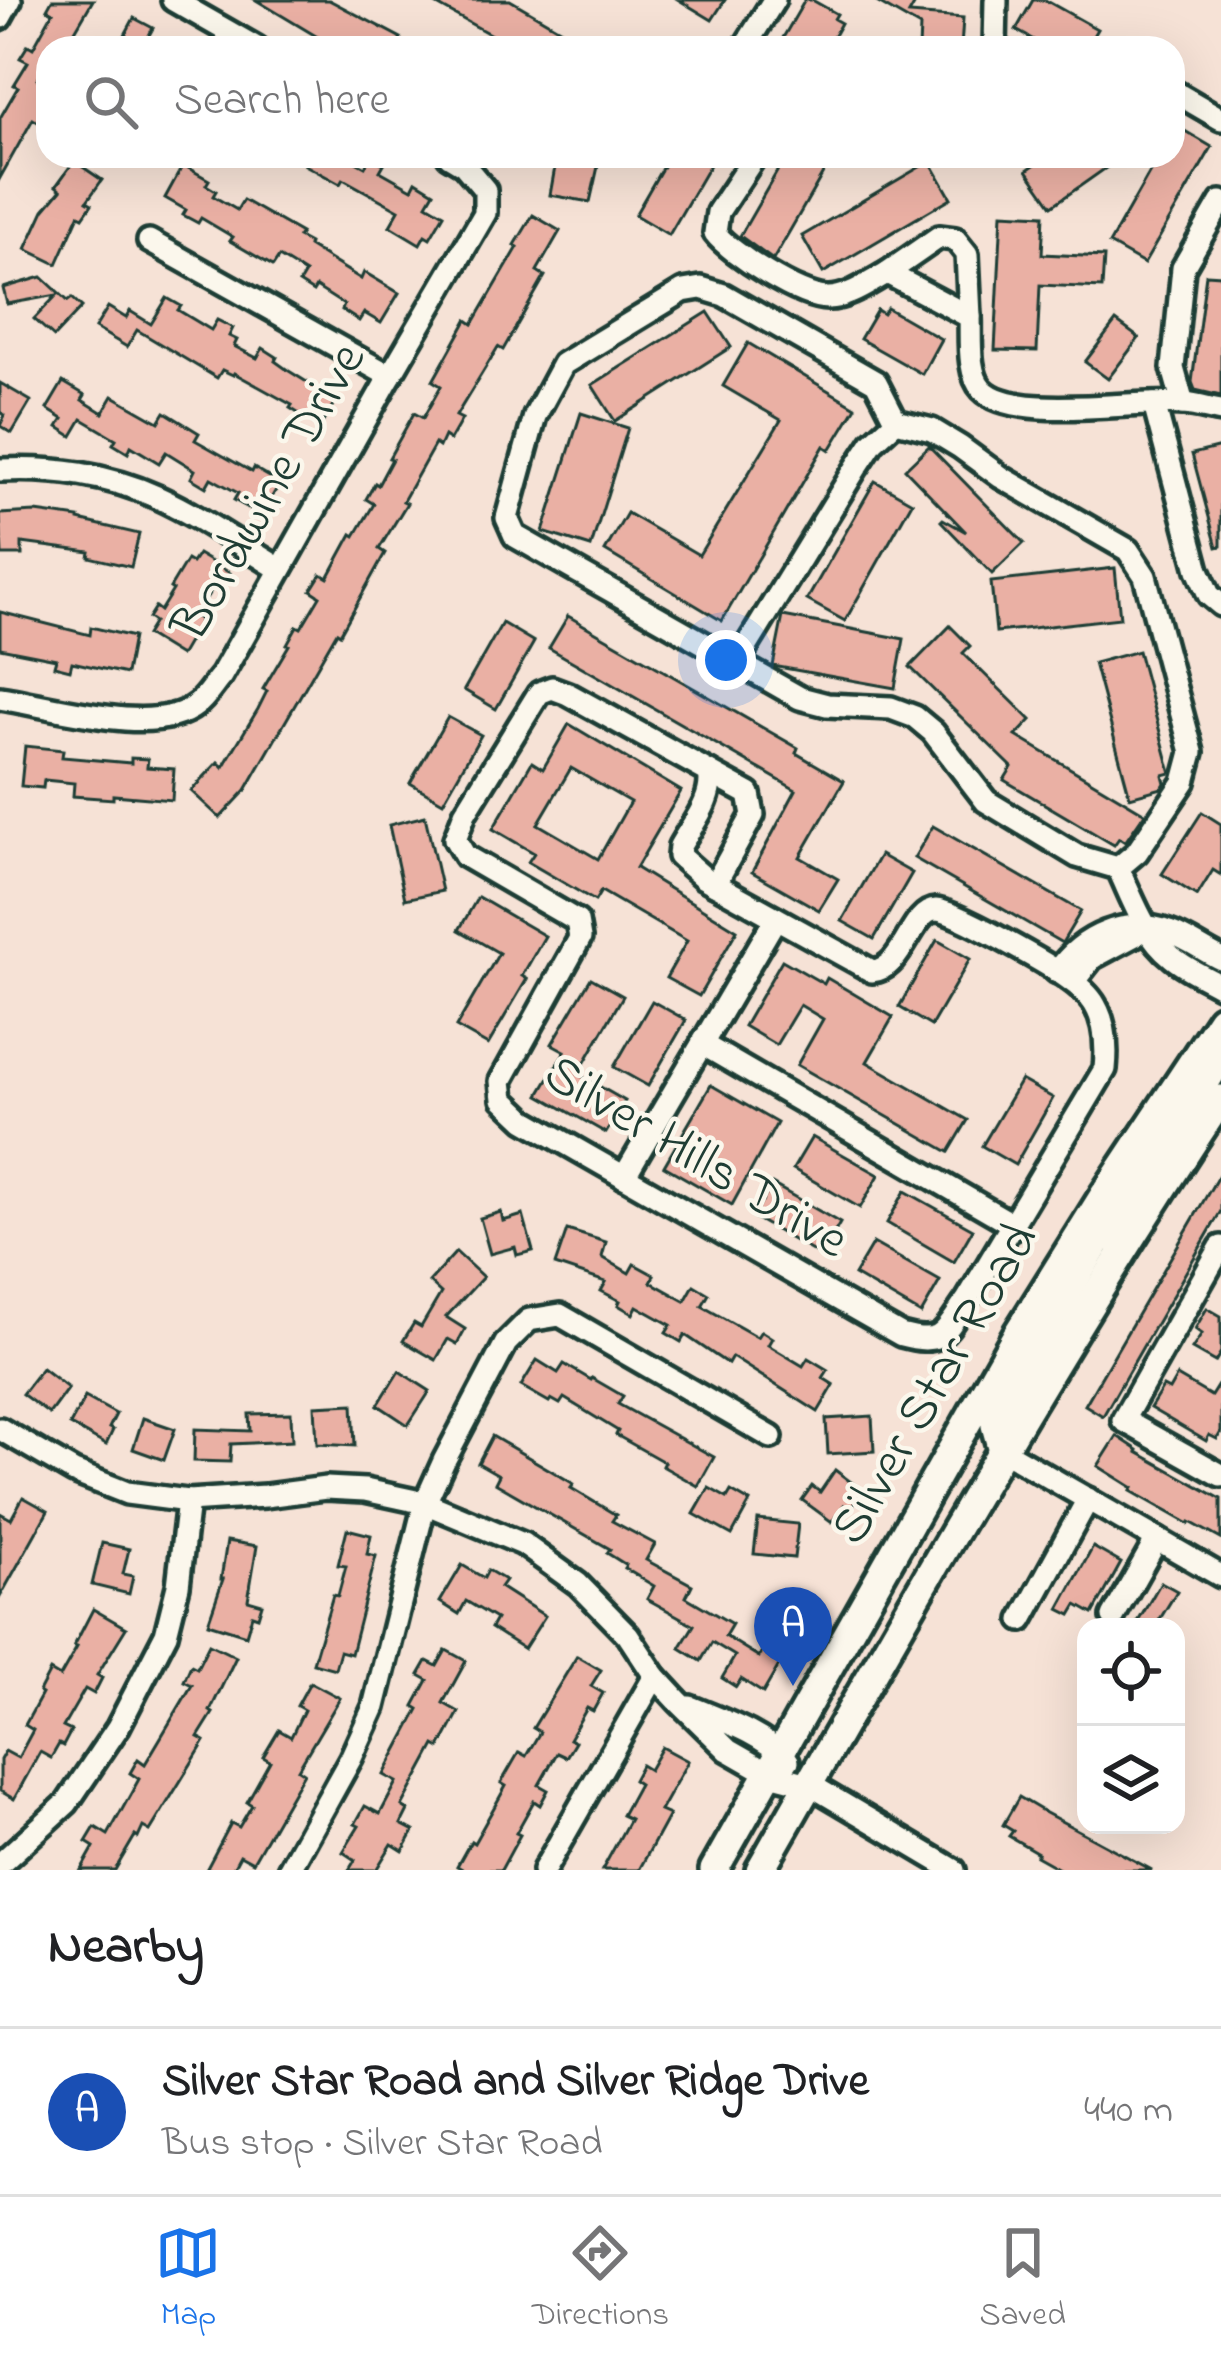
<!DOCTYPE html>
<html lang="en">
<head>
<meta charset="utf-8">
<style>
  body { margin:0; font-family:"Indie Flower",sans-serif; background:#f6f6f6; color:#202124 }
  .controls { position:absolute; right:36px; bottom:36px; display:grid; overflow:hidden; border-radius:24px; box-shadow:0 12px 48px #0002 }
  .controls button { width:108px; height:108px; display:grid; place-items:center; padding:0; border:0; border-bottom:3px solid #e0e0e0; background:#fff; color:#202124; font:60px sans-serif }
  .you { position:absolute; left:726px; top:660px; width:42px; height:42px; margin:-30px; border:9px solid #fff; border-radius:50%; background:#1a73e8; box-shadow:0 0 0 18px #1a73e833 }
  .badge { display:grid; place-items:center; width:78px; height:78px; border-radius:50%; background:#1a73e8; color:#fff; font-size:39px; font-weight:700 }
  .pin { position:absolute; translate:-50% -99px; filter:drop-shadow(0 3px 6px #0008) }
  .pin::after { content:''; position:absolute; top:63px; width:42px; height:36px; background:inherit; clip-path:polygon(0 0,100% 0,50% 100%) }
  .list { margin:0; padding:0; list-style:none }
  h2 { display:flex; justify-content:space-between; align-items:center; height:156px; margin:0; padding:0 48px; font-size:51px }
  h2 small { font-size:39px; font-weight:400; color:#757577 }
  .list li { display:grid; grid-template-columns:78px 1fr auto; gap:36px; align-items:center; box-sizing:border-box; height:168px; padding:0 48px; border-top:3px solid #e0e0e0 }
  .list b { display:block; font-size:45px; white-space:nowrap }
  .list p { margin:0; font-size:39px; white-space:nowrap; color:#757577 }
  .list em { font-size:39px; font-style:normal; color:#757577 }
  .icon { flex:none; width:66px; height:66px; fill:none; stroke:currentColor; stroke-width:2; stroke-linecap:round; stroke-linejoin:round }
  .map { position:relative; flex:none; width:1221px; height:1870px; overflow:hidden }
  .search { position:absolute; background:#fff; box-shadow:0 12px 48px #0002; left:36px; right:36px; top:36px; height:132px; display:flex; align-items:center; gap:30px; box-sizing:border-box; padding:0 42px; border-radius:36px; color:#757577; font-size:45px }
  .sheet { height:324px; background:#fff }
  nav { display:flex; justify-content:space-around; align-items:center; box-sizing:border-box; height:168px; border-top:3px solid #e0e0e0; background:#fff; font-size:33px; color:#757577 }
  nav a { display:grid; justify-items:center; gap:6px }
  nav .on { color:#1a73e8 }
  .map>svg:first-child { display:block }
</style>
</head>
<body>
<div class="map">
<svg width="1221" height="1870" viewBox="0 0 1221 1870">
  <rect width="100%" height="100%" fill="#f6e2d6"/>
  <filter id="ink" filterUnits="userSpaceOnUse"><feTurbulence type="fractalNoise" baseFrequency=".00833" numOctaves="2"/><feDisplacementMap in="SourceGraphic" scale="24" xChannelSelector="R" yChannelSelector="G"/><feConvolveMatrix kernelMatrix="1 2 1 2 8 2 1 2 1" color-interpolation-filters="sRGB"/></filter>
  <g filter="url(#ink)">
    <!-- building -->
    <g fill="#eab0a4" stroke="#1f3d34" stroke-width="3" fill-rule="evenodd">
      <polygon points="52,0 93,0 65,48 48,48 48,61 38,79 48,85 48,106 38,122 33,119 0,178 0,118 18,87 14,85 28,62 20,58 28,45 33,48 53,12 47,9"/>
      <polygon points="256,0 329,0 401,38 396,48 336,48"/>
      <polygon points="428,0 510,0 592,48 525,48 507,37 504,42"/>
      <polygon points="679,0 725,0 712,20"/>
      <polygon points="805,0 812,0 837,14 834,19 841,23 827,48 777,48"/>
      <polygon points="873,0 917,0 909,14 963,18 961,48 919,48 920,27"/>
      <polygon points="1033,0 1045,0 1097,29 1086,48 1048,48 1016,30"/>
      <polygon points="134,18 153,28 142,48 118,48"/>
      <polygon points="1173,124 1212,147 1144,264 1109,244 1159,156 1173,156"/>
      <polygon points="310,156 345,156 365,167 370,157 384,164 380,171 412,189 416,181 434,192 427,204 444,214 430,238 425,235 420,244 390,226 399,210 343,179 340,184 305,165"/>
      <polygon points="557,156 599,162 590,202 550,195"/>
      <polygon points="669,156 715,156 669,235 635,215"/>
      <polygon points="786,156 833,156 773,260 740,236"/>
      <polygon points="1047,156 1123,156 1052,206 1027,170"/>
      <polygon points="74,161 102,180 87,201 92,204 83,217 79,215 57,264 26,249 44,210 61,190 56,186"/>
      <polygon points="930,161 951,198 823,273 802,236"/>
      <polygon points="183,165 209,180 206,185 216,191 213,196 237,210 243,200 301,233 298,237 309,243 308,246 361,279 364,272 399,293 381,323 364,313 359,321 342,310 344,305 316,287 313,292 299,283 305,273 279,257 273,266 230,241 233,237 201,218 198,223 183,215 186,210 165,198"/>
      <polygon points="1002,213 1044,215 1042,254 1104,257 1102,288 1040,285 1037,351 995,350"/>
      <polygon points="533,215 560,231 537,271 545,276 503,350 498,347 456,416 462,419 450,440 444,436 439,447 435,444 403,501 407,503 379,549 385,553 340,634 337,632 246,790 220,818 191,791 218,762 223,767 258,709 267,691 263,689 289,645 287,644 297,626 301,628 320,596 311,590 321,574 328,578 352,534 355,536 374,504 366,499 375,483 378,485 392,459 389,458 414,413 423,418 441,386 433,381 467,320 473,324 518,247 515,245"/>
      <polygon points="1206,274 1221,275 1221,396 1195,390 1192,382"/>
      <polygon points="42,277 68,301 72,298 82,307 54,337 34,319 57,295 7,304 3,288"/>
      <polygon points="167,298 181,306 178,310 211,330 217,320 233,328 229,336 237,340 234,346 257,358 263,348 277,357 275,361 289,371 336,400 320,427 290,408 292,405 234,373 233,375 222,370 217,378 137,330 127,347 95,328 108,307 126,318 130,311 151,324"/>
      <polygon points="887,308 941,339 922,374 860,339 877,310 883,314"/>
      <polygon points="708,312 731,347 615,421 592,385"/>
      <polygon points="1116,321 1139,338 1108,379 1085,362"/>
      <polygon points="748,343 856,407 830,450 824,446 722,621 605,551 627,513 699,555 781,420 723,386"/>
      <polygon points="63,382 85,395 82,400 103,413 113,396 159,422 165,412 199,433 195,440 252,472 254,468 280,483 266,507 255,501 250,509 234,500 238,493 211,478 206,487 191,478 195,470 166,452 159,463 131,446 128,453 113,444 116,439 82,419 72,436 58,427 63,419 47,409"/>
      <polygon points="0,383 31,401 12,433 0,426 5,415 0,412"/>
      <polygon points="581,413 628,428 591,547 543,532"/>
      <polygon points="929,446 1024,543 992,574 941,521 943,519 966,532 905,469"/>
      <polygon points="1221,447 1221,546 1217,547 1192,454"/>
      <polygon points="875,481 912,502 845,621 807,600"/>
      <polygon points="36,512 79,518 79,520 139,534 131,567 89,557 90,552 22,543 22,555 2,555 0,514"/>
      <polygon points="198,554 230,573 221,588 215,584 195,616 201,620 180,656 146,635 154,622 148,618 155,607 160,611 173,590 170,588 187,560 192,563"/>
      <polygon points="1115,568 1120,618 996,632 991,582"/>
      <polygon points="0,612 90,635 91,627 133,637 126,674 72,662 70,670 54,666 56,659 0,648"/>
      <polygon points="568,616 798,748 796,753 844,781 800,857 838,879 819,910 752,872 796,790 549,648"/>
      <polygon points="783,616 904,639 895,688 773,666"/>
      <polygon points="502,623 534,642 496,709 464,690"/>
      <polygon points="950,626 970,646 963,653 1031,720 1016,736 1145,813 1125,842 1119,838 1114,845 1004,780 1012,767 910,667"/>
      <polygon points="1138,651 1171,773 1163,775 1165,783 1162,788 1130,797 1094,663"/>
      <polygon points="448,717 481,735 443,802 410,783"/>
      <path d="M569,724L681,791L636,868L737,930L699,996L666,978L687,941L601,891L595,901L528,862L534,853L493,829L532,762L543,769ZM571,768L630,802L598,859L538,824Z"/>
      <polygon points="25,746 63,750 62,757 131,763 131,758 148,759 147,767 174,769 172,800 113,795 113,799 73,796 74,783 44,780 43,788 21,786"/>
      <polygon points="1202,812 1221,824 1221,875 1213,870 1197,896 1162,874"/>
      <polygon points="425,816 442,891 405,899 389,825"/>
      <polygon points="933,826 1081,911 1062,943 914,858"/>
      <polygon points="880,855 912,873 874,939 842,921"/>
      <polygon points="478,897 545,936 522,976 527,979 488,1045 456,1027 499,953 459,930"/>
      <polygon points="937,940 970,959 931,1026 899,1007"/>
      <polygon points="782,960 824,984 827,978 893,1017 867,1062 968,1120 949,1152 797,1065 823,1019 800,1005 776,1045 744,1026"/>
      <polygon points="591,978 623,996 578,1074 625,1101 606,1133 539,1095 565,1051 552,1044"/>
      <polygon points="652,1001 686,1020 648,1086 614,1067"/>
      <polygon points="1021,1080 1053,1098 1015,1165 982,1146"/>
      <polygon points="711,1085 777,1123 732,1205 664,1166"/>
      <polygon points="812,1137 879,1175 860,1208 793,1169"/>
      <polygon points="1221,1171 1221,1211 1103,1416 1085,1405"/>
      <polygon points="772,1184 840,1223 821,1256 753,1217"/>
      <polygon points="905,1191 973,1229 954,1262 887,1223"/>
      <polygon points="501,1212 503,1221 523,1215 533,1251 517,1255 515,1247 490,1254 480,1218"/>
      <polygon points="567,1230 606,1242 602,1257 629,1273 634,1264 654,1275 651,1282 685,1301 694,1285 709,1294 702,1306 757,1337 761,1331 772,1338 768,1345 803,1366 808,1358 828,1370 823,1378 834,1385 818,1412 732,1357 728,1364 685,1335 681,1342 666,1333 671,1325 637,1306 633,1314 618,1305 620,1301 601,1291 606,1282 555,1265"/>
      <polygon points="873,1243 940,1281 921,1314 854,1275"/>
      <polygon points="456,1252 483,1277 446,1317 465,1329 457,1344 448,1339 436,1360 403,1341 414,1323 421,1327 441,1293 429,1282"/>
      <polygon points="1207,1308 1221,1316 1221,1352 1215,1362 1192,1349 1202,1334 1195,1329"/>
      <polygon points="537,1360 558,1373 564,1364 591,1380 592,1378 623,1396 618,1404 714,1457 698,1486 662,1466 664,1462 616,1435 618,1431 564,1398 560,1404 551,1399 549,1402 521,1386"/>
      <polygon points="42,1368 68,1388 49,1414 22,1394"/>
      <polygon points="399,1371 430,1391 408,1425 378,1405"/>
      <polygon points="1177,1376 1211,1396 1221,1380 1221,1432 1217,1439 1209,1435 1206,1441 1150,1408 1163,1387 1169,1390"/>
      <polygon points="85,1397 116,1414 109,1428 113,1430 106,1445 70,1425"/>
      <polygon points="353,1404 355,1446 317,1444 315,1406"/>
      <polygon points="291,1413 292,1441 231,1444 230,1462 194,1461 195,1429 250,1431 249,1414"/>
      <polygon points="872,1416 874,1451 828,1454 826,1419"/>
      <polygon points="143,1418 175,1429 164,1460 133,1449"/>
      <polygon points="492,1436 574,1484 571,1488 616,1515 612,1521 655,1544 646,1560 692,1585 686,1597 732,1624 725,1636 759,1657 767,1644 785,1655 763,1693 741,1679 736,1687 722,1678 735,1656 712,1642 701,1661 680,1648 694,1625 647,1599 654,1586 624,1568 626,1565 607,1553 610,1549 495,1483 499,1475 478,1463"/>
      <polygon points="1117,1436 1138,1450 1137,1452 1221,1499 1221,1539 1190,1522 1189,1524 1131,1491 1133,1488 1098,1466"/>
      <polygon points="835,1470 863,1491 850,1509 844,1505 832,1522 802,1500 812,1486 820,1492"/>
      <polygon points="709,1488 727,1498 731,1491 750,1502 732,1535 694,1514"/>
      <polygon points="23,1497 48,1511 0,1597 0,1513 11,1519"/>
      <polygon points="758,1520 798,1524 794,1558 754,1554"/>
      <polygon points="347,1529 371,1535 367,1554 376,1556 351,1654 340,1651 335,1669 313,1663 333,1595 338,1596 346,1566 338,1565"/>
      <polygon points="227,1541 257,1546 248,1600 262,1604 258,1617 252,1615 246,1635 208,1623 223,1579 221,1579"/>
      <polygon points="102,1543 129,1549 123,1574 133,1576 129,1594 92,1585"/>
      <polygon points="1093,1547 1121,1563 1093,1614 1077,1605 1071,1615 1059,1609"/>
      <polygon points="462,1565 484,1578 488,1570 505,1580 500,1587 545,1616 524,1649 491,1628 496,1619 466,1601 459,1614 440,1602"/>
      <polygon points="1161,1582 1177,1591 1155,1627 1135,1627"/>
      <polygon points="93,1609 126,1628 97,1675 102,1678 94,1694 85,1689 63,1727 71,1731 63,1746 59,1744 51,1758 40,1752 14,1799 0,1791 0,1760 5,1751 18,1758 33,1730 25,1725 42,1694 39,1692 50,1671 60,1677 77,1647 74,1646"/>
      <polygon points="209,1644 236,1657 210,1711 213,1713 198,1737 205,1741 150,1831 143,1827 138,1838 135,1836 115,1870 81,1870 94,1847 86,1842 95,1827 108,1835 139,1779 130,1773 138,1759 145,1764 192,1685 184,1681 191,1665 197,1668"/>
      <polygon points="446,1650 466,1661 443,1703 459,1712 440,1748 435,1745 402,1806 408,1810 401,1824 414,1831 403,1851 392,1844 376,1870 349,1870 355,1860 343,1852 359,1826 355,1824 365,1806 380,1814 397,1782 384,1775 419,1709 414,1706 428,1680 419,1675 427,1661 437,1666"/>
      <polygon points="577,1656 601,1670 591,1686 603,1693 593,1711 587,1708 569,1739 575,1742 566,1757 557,1753 539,1785 548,1790 540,1805 534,1801 516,1833 520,1835 501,1870 464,1870 457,1866 471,1841 474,1843 506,1786 501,1783 519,1752 526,1756 540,1732 533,1728"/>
      <polygon points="310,1682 340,1698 298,1769 304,1773 253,1862 240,1855 232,1870 206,1870 231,1823 239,1827 252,1805 247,1802 270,1761 263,1757 279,1730 291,1737 304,1710 297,1706"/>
      <polygon points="662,1747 688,1761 660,1811 669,1815 639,1870 602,1870 630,1819 622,1815 639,1784 633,1780 641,1765 649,1770"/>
      <polygon points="1019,1797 1046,1813 1152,1870 1061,1870 1036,1856 1038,1853 1009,1836 1013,1831 1003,1825"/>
    </g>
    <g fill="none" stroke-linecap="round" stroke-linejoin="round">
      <defs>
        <g id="minor">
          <polyline points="173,0 257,48"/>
          <polyline points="0,18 10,0"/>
          <polyline points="744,48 774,0"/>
          <polyline points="995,48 996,0"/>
          <polyline points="1173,91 1221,119"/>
          <path d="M755,156L718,212L715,233C730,253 800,298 827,298C847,299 870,282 887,273L970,317C971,337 967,373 982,389C1014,423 1138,399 1184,404C1197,405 1209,409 1221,411"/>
          <polyline points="149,241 390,376"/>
          <polyline points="887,273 939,237 955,239 967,254 970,317"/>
          <polyline points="1154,404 1198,570 1209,595 1221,605"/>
          <polyline points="1183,404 1173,368 1183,268 1221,202"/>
          <path d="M0,470C53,467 109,475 157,497C199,516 240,545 280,569"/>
          <polyline points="736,664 856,468 873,442 896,421"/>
          <path d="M552,688L568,694L709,772C715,798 692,824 680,846L679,856L704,878L872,971C905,969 910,911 936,910C954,910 1051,966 1069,979C1078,985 1090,996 1095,1005C1106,1024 1107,1049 1105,1069L967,1300C944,1332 944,1347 901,1335L525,1120L503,1099L501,1081L580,938L577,921L465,856L455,839L465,813L539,693Z"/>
          <path d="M0,698C49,705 155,738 196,705C206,698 213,685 221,676L390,376L485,213V190L464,165L449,156"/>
          <polyline points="709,772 749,794 753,815 715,884"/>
          <path d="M1118,868L1137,852L1184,782L1192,752L1145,576L1128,550L1001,477L960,447L932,430L896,421L876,382L724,295L701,288L683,291L563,364L535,416L507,518L515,536L800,698L827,705L891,708L915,717L933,732L986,801L1077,856L1118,868C1133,899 1144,935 1172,957C1186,969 1205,977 1221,986"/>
          <path d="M1057,972C1082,936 1125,916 1169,932C1187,938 1204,951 1221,959"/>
          <polyline points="1074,981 1092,958 1139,933"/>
          <polyline points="702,1044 1012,1224"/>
          <polyline points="624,1177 776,918"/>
          <polyline points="1221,1247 1123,1420 1221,1475"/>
          <polyline points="0,1429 74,1472 127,1493 188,1501 265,1496 326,1488 365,1490 425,1503 523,1544 578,1584 628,1635 655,1676 679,1702 728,1750 770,1774 809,1784 954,1870"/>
          <polyline points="1002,1450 1221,1576"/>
          <polyline points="1113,1617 1157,1539"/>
          <polyline points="1022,1620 1088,1499"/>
          <path d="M690,1707C724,1721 763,1734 788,1761"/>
          <polyline points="0,1864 67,1803 118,1727 166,1634 178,1586 188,1501"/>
          <polyline points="289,1870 351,1758 374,1707 425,1503 444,1461 506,1343 529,1320 560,1315 771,1437"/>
          <polyline points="544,1870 655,1676"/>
        </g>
        <g id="major">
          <polyline points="1119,1243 1127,1203 1221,1058"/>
          <polyline points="1002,1450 995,1425 997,1410 1099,1239 1103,1205"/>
          <polyline points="714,1870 1016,1336 1104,1195 1221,1019"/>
          <path d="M760,1870C908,1610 1056,1349 1221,1099"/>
        </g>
      </defs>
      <!-- minor casing -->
      <use href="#minor" stroke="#1f3d34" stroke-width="30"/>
      <!-- major casing -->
      <use href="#major" stroke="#1f3d34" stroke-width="36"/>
      <!-- minor -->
      <use href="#minor" stroke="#fbf7ec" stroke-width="21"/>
      <!-- major -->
      <use href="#major" stroke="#fbf7ec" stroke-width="27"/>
    </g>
  </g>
  <g text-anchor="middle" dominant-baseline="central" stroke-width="9" stroke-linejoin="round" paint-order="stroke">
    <!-- street labels -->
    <g font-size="54" fill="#1f3d34" stroke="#fbf7ec">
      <text transform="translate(271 493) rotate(-60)">Bordwine Drive</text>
      <text transform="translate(695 1159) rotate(31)">Silver Hills Drive</text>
      <text transform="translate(937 1385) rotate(-60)">Silver Star Road</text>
    </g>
  </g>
</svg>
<div class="controls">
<button><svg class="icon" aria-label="locate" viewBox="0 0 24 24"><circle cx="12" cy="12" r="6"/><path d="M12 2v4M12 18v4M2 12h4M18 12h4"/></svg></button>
<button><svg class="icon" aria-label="layers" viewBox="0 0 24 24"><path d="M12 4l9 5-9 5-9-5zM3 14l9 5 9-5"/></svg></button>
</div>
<div class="you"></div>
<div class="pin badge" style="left:793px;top:1686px;background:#1a4fb4">A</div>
<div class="search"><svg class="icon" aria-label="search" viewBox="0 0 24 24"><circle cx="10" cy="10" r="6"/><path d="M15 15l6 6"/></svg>Search here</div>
</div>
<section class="sheet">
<h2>Nearby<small></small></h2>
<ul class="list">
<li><span class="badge" style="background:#1a4fb4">A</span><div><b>Silver Star Road and Silver Ridge Drive</b><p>Bus stop · Silver Star Road</p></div><em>440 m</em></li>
</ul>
</section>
<nav>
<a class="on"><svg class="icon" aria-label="map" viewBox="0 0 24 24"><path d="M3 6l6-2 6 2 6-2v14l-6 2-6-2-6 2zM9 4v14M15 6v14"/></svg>Map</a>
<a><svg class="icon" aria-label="directions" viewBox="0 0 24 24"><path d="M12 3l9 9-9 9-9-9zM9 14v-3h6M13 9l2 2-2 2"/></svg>Directions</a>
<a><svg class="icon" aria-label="saved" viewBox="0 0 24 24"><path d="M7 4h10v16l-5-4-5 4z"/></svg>Saved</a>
</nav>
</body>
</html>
